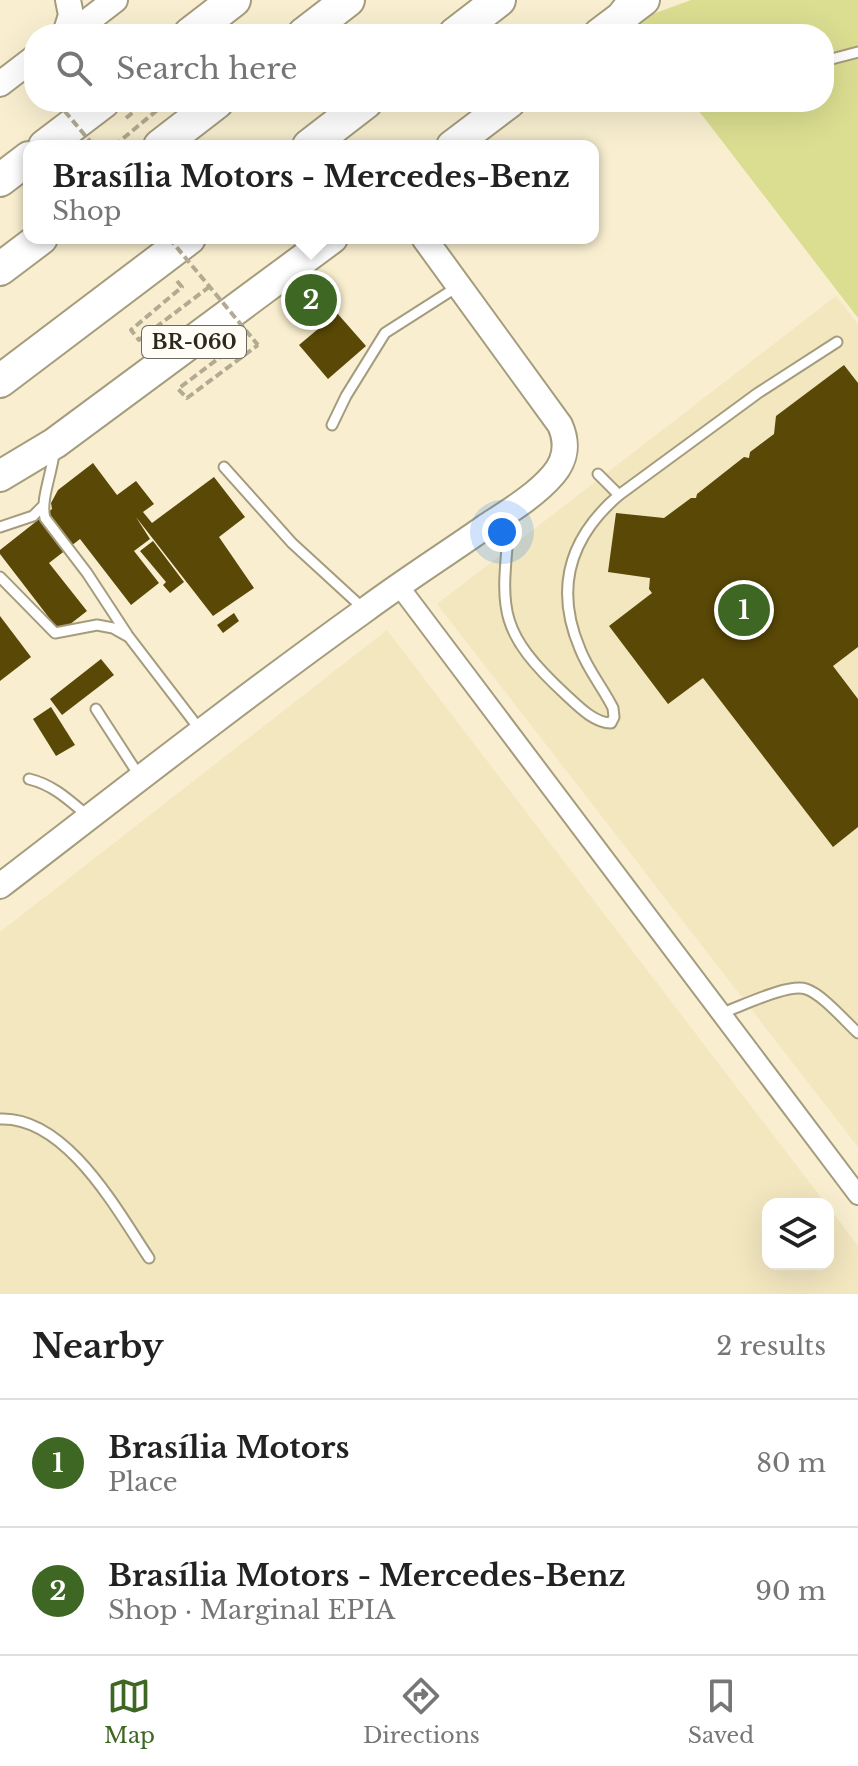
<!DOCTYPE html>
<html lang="en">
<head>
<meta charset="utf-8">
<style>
  body { margin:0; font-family:"Libre Baskerville",serif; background:#f6f6f6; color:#222 }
  .controls { position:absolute; right:24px; bottom:24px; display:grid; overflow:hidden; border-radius:16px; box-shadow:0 8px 32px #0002 }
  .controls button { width:72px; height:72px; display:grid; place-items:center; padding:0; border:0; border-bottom:2px solid #e0e0e0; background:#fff; color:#222; font:40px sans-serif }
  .you { position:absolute; left:502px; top:532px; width:28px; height:28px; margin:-20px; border:6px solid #fff; border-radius:50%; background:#1a73e8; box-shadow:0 0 0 12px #1a73e833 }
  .badge { display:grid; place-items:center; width:52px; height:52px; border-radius:50%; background:#3e6723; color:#fff; font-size:26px; font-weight:700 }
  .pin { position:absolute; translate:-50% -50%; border:4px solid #fff; box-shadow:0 2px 8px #0006 }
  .popup { position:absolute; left:23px; top:140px; width:576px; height:104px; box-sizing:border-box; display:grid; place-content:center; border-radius:16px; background:#fff; filter:drop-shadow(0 2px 6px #0005); font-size:26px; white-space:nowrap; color:#767676 }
  .popup b { font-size:30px; color:#222 }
  .popup::after { content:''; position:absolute; left:50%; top:100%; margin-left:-16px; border:16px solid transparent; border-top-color:#fff }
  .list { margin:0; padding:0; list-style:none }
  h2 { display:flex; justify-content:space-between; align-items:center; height:104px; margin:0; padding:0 32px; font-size:34px }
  h2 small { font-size:26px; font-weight:400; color:#767676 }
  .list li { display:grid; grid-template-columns:52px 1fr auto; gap:24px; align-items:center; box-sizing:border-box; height:128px; padding:0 32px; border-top:2px solid #e0e0e0 }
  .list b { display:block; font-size:30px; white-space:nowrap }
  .list p { margin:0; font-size:26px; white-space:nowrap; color:#767676 }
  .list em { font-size:26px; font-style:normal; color:#767676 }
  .icon { flex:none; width:44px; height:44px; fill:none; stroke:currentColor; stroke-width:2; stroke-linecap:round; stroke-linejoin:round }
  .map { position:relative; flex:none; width:858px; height:1294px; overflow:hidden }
  .search { position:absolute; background:#fff; box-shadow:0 8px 32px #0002; left:24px; right:24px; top:24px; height:88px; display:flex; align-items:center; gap:20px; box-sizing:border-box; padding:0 28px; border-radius:32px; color:#767676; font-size:30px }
  .sheet { height:360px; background:#fff }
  nav { display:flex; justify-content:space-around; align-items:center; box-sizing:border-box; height:112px; border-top:2px solid #e0e0e0; background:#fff; font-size:22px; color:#767676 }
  nav a { display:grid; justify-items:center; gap:4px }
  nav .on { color:#3e6723 }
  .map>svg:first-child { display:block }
</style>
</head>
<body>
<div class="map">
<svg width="858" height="1294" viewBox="0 0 858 1294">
  <rect width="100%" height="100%" fill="#f9efd0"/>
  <!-- built -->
  <g fill="#f3e7c0">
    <polygon points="836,296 858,324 858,1147 437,604"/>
    <polygon points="387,630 826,1204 768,1204 768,1264 828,1264 828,1206 858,1246 858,1294 0,1294 0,932"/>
  </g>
  <!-- green -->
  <polygon fill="#dbde91" points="691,0 858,0 858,318 692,102 824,102 824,34 640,34 631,22"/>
  <!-- building -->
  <g fill="#594806">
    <polygon points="337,313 366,346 328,379 299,345"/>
    <polygon points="844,365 858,383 858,647 833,666 858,699 858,827 833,847 703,678 668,704 609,626 652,593 649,589 650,578 608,572 616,513 664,518 691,498 696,498 697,494 744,457 749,458 750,452 774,434 776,416"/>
    <polygon points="93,463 117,495 136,481 154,504 143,512 152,523 214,477 245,517 219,537 254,588 213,616 136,517 150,539 134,551 159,583 131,605 80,539 49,563 87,611 60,632 0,554 0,550 52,509 51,503 58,490"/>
    <polygon points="153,541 184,582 170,593 163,585 166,582 140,551"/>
    <polygon points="234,613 239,621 223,633 217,625"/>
    <polygon points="0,616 31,657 0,681"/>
    <polygon points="101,659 114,675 62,715 50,699"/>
    <polygon points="51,707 75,745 56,756 33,719"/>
  </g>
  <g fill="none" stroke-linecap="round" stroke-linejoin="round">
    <defs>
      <g id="service">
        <polyline points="824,61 858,52"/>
        <polyline points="332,425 346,396 385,333 457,287"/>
        <path d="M54,453C52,473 40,501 45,518L87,573L127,634"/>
        <polyline points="224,467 292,543 365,610"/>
        <polyline points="598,474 619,495"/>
        <path d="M510,515C502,607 493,627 565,694C578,706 594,723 611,723L614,717L613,708C603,688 588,670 580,649C554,588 570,537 619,495L758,393L837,342"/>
        <polyline points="0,527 33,516 42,507"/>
        <polyline points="0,577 55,633 97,625 113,628 129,637 201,731"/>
        <polyline points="96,709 140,777"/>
        <path d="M29,779C54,785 70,801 89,817"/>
        <path d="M722,1013C740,1007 788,983 806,989C822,994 845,1021 858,1033"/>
        <path d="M0,1119C66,1116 117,1210 149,1258"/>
      </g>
      <polyline id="minor" points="399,586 858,1195"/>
      <g id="tertiary">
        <polyline points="65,34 89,20 115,0"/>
        <polyline points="65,34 71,15 68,0"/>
        <polyline points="0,84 34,58"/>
        <path d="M0,886C121,793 241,699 365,610C404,581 445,555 485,527C508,512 535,496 553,475C566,460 568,443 560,425L424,238"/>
      </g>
      <g id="primary">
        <polyline points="599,34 644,0"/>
        <polyline points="452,146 510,102"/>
        <polyline points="0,476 55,443 332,238"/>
      </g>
      <g id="trunk">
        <polyline points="625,14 636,0"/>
        <polyline points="190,34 234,0"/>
        <polyline points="304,34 348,0"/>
        <polyline points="455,34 499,0"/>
        <polyline points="45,146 103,102"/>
        <polyline points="160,146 217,102"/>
        <polyline points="309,146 366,102"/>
        <polyline points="0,180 29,158"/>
        <polyline points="0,269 41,238"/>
        <polyline points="0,381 189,238"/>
      </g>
    </defs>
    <!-- service casing -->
    <use href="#service" stroke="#a59c7e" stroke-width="13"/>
    <!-- minor casing -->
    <use href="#minor" stroke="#a59c7e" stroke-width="22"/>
    <!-- tertiary casing -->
    <use href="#tertiary" stroke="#a59c7e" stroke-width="28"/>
    <!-- primary casing -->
    <use href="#primary" stroke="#a59c7e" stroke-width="34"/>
    <!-- trunk casing -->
    <use href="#trunk" stroke="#a59c7e" stroke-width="36"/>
    <!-- path -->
    <g stroke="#b2aa92" stroke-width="4" stroke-dasharray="8 4" stroke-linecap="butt">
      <polyline points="126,118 146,102"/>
      <polyline points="114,146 167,102"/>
      <polyline points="177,281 182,287 131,330 139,340 209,287"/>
      <polyline points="228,345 231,349 178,389 187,398 258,345"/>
    </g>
    <!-- service -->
    <use href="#service" stroke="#fff" stroke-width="9"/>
    <!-- minor -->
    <use href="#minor" stroke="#fff" stroke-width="18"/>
    <!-- tertiary -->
    <use href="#tertiary" stroke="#fff" stroke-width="24"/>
    <!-- primary -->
    <use href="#primary" stroke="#fff" stroke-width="30"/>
    <!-- trunk -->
    <use href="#trunk" stroke="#fff" stroke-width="32"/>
    <!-- path-bridge -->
    <g stroke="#b2aa92" stroke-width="4" stroke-dasharray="8 4" stroke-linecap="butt">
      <polyline points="57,102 94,146"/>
      <polyline points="169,238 258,345"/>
    </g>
  </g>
  <g text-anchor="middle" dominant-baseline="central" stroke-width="8" stroke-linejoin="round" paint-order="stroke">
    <!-- shield labels -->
    <rect fill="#fffdf6" stroke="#6b685d" stroke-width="2" x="142" y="326" width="104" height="32" rx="6"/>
    <g font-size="20" font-weight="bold" fill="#2c281c">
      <text x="194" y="342">BR-060</text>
    </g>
  </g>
</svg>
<div class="controls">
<button><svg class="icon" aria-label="layers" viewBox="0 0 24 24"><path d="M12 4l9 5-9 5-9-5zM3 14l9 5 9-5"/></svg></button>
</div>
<div class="you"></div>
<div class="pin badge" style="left:744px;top:610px">1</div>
<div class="pin badge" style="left:311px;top:300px">2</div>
<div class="popup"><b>Brasília Motors - Mercedes-Benz</b>Shop</div>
<div class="search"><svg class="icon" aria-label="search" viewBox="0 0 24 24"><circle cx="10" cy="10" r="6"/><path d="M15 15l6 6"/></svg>Search here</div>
</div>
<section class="sheet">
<h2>Nearby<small>2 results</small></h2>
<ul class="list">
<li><span class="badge">1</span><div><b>Brasília Motors</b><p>Place</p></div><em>80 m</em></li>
<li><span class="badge">2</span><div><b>Brasília Motors - Mercedes-Benz</b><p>Shop · Marginal EPIA</p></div><em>90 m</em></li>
</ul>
</section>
<nav>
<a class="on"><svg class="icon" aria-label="map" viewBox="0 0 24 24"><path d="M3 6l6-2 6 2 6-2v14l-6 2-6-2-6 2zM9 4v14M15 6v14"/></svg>Map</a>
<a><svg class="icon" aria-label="directions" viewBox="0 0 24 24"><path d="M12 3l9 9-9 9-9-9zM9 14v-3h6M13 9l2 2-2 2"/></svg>Directions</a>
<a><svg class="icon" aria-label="saved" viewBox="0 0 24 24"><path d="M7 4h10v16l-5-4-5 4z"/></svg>Saved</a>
</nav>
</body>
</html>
